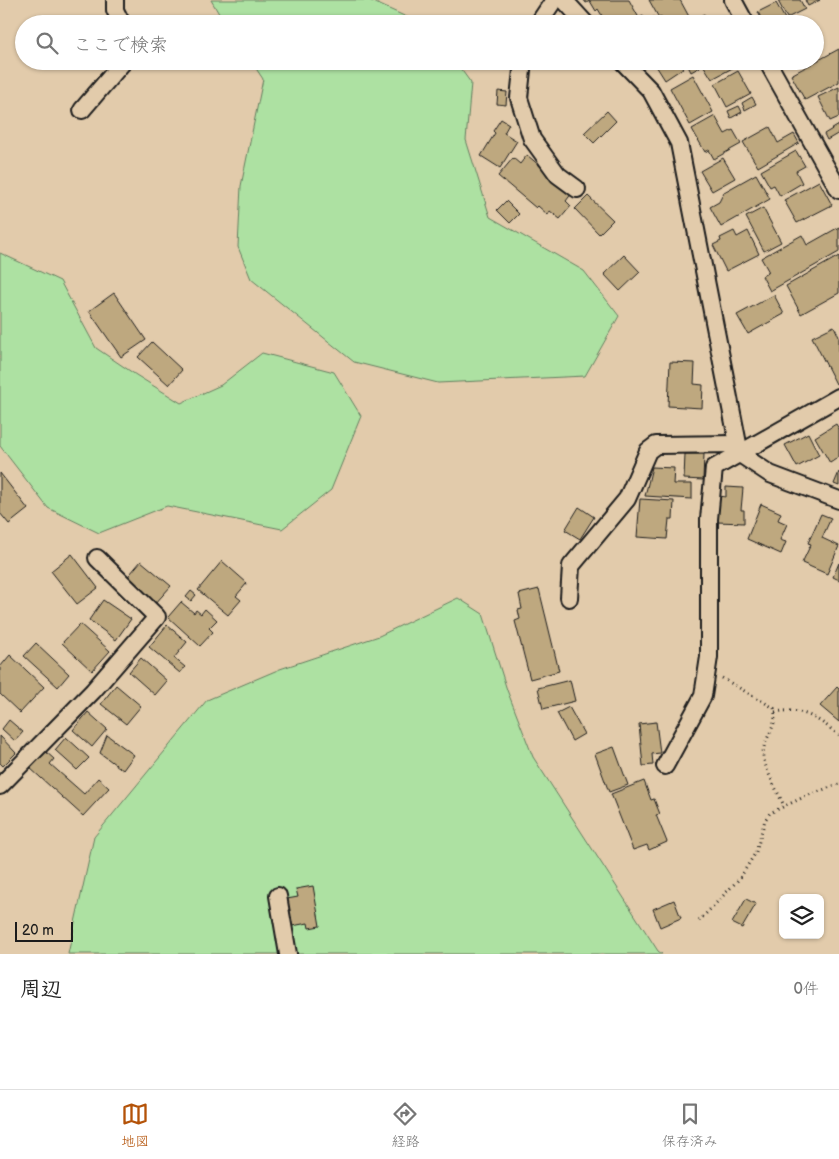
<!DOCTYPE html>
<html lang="ja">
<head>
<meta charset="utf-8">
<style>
  body { margin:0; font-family:"Balsamiq Sans","Klee One",sans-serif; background:#f6f6f6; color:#222 }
  .controls { position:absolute; right:15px; bottom:15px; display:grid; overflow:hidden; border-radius:8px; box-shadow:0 1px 4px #0004 }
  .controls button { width:45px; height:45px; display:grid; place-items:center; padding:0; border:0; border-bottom:1px solid #e0e0e0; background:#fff; color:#222; font:25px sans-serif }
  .scale { position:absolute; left:15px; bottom:12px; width:58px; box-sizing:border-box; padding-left:5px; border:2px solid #1c1c1c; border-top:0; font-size:14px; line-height:18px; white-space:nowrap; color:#1c1c1c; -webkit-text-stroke:4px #e2cbab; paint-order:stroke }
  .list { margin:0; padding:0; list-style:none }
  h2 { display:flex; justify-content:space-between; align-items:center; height:65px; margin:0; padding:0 20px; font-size:21px }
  h2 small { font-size:16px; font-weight:400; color:#767676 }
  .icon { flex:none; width:28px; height:28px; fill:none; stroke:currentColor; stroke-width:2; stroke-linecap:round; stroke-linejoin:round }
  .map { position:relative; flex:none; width:839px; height:954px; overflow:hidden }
  .search { position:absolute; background:#fff; box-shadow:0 1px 4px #0004; left:15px; right:15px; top:15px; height:55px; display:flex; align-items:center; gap:12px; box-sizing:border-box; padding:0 18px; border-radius:28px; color:#767676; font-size:19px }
  .sheet { height:135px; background:#fff }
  nav { display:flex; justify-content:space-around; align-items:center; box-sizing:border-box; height:70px; border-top:1px solid #e0e0e0; background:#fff; font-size:14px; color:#767676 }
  nav a { display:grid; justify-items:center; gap:2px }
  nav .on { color:#b45309 }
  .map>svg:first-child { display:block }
</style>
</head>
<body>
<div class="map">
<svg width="839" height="954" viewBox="0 0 839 954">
  <rect width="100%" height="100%" fill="#e2cbab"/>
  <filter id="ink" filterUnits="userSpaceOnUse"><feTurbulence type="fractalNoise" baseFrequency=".02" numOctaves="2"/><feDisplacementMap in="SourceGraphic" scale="10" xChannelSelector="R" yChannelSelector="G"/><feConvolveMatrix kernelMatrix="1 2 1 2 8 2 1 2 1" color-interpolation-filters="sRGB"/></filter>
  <g filter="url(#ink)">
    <!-- green -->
    <g fill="#ade1a2" stroke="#647e5f">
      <polygon points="211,0 369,0 422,24 225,24"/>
      <polygon points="251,61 455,61 471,83 466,140 490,217 584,271 619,316 585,376 438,383 354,362 251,279 238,247 241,186 263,79"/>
      <polygon points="0,253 60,281 96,348 136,375 181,403 221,385 262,353 334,372 361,416 331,490 282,529 167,506 99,533 48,508 0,446"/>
      <polygon points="458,598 483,614 507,690 533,757 658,951 662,954 68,954 94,837 207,700 280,669 379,636"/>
    </g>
    <!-- building -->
    <g fill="#bea87f" stroke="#1c1c1c">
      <polygon points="584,0 629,0 639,18 643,16 646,21 654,17 658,24 607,24 598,9 596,11 590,1 586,3"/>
      <polygon points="649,0 680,0 693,24 666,24 662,17 659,18"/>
      <polygon points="781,0 800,0 805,9 787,18 778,1"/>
      <polygon points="805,0 820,0 808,6"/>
      <polygon points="776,3 785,19 776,24 764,24 758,12"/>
      <polygon points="704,14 708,21 698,24 695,19"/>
      <polygon points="839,49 839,82 805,100 791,75"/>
      <polygon points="653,61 679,61 683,68 665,80"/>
      <polygon points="697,61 700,67 691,72 688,66"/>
      <polygon points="705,61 736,61 738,65 712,79 702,63"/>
      <polygon points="738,71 751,94 727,107 715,84"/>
      <polygon points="693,75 713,112 690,125 670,88"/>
      <polygon points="839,87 839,117 830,121 818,97"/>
      <polygon points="498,91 507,92 506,105 497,104"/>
      <polygon points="752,97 756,104 745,110 742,103"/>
      <polygon points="739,106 742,112 731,118 728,111"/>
      <polygon points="607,111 616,121 594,143 584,133"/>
      <polygon points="715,116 725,134 733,130 741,144 714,159 709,150 705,152 692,129"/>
      <polygon points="501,119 509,124 504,133 517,141 500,168 481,156 495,133 493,131"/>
      <polygon points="839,125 839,133 827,140 824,134"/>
      <polygon points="770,127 778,143 794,134 799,143 758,167 743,142"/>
      <polygon points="796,151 805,166 796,171 802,183 780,196 774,185 770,187 761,171"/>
      <polygon points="527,155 572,193 566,201 571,206 560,219 550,211 548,215 538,206 536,208 498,176 513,158 520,164"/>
      <polygon points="723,158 735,178 712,191 700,171"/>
      <polygon points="756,174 770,199 721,227 710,207 719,202 724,192"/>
      <polygon points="819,181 832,205 797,223 784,200"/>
      <polygon points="588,196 613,220 599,234 575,209"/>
      <polygon points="506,201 519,214 510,223 497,210"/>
      <polygon points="763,208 781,242 764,251 746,217"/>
      <polygon points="839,227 839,252 770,291 762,276 769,272 761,258 802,235 807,245"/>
      <polygon points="734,231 737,237 748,231 759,254 726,271 713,245 721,241 720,238"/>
      <polygon points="624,255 640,272 620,291 604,274"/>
      <polygon points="839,256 839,293 801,314 786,286"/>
      <polygon points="114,293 146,340 121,357 89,311"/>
      <polygon points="774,295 784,314 748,334 737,315"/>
      <polygon points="834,326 839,337 839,382 836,384 812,337"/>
      <polygon points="152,342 182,370 169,385 138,357"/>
      <polygon points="670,362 695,363 694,384 703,385 702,408 668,406"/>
      <polygon points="836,424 839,429 839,457 830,463 815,437"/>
      <polygon points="808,433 819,455 797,467 785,445"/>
      <polygon points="685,454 704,454 703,480 684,479"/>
      <polygon points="652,467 674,468 673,484 692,484 692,499 645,496"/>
      <polygon points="839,472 839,486 834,484"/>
      <polygon points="0,473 28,509 9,524 0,513"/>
      <polygon points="726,487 743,488 741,510 744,510 744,523 717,522 719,496 726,497"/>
      <polygon points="640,499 674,501 673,519 669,519 667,539 637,537"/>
      <polygon points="761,504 781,513 778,520 787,524 780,540 786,542 781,554 747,539"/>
      <polygon points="579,507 594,517 580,539 565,530"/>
      <polygon points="821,514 831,518 822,538 839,546 827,574 802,563 811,544 808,543"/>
      <polygon points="72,554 98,588 77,604 51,571"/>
      <polygon points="141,561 171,586 154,605 125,580"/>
      <polygon points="222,561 247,583 236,596 241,600 228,615 198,590"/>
      <polygon points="839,563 839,580 833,577"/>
      <polygon points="539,589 559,671 530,679 515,621 520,619 518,610 522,609 519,594"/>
      <polygon points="191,591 196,595 191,601 186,597"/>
      <polygon points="103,600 131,619 116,640 89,620"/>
      <polygon points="181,602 194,613 196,610 201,614 205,609 217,620 209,628 213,632 200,646 168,617"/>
      <polygon points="80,624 110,651 92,671 62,643"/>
      <polygon points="167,625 187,642 174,658 185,667 180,673 149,647"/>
      <polygon points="36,643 69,674 58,687 24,656"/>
      <polygon points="10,655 44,687 20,713 0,694 0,667"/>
      <polygon points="141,658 167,681 155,695 129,672"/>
      <polygon points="570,680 575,701 543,709 538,688"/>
      <polygon points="116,685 141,706 126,724 101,704"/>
      <polygon points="837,687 839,689 839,722 820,706"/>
      <polygon points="569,707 584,734 572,741 557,713"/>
      <polygon points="88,712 107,729 92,747 73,730"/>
      <polygon points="9,720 23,732 15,741 2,729"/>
      <polygon points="656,722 660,753 652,754 653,765 643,766 639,724"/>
      <polygon points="107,735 134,755 123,770 100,753"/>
      <polygon points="0,736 16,753 3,766 0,763"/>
      <polygon points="66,737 89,758 77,770 55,750"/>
      <polygon points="614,747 628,785 609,792 595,754"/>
      <polygon points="45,751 54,759 50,764 84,794 98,778 109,788 83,816 30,768"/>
      <polygon points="644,781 651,800 654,799 660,814 656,815 667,842 649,850 647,845 633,850 611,794"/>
      <polygon points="313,886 320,926 309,928 308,923 292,926 287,899 298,897 296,889"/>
      <polygon points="746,899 756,904 742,928 732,923"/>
      <polygon points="674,900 681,918 660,927 653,909"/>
    </g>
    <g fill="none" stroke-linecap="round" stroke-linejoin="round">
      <defs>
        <g id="street">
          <polyline points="115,0 115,10 122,24"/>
          <polyline points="564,0 586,24"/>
          <polyline points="733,0 746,24"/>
          <polyline points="538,24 554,0"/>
          <polyline points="523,61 519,98 532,139 558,175 577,189"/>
          <polyline points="622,61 651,91 679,143 740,454 770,474 839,500"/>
          <polyline points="767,61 839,190"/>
          <polyline points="82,110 124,61"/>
          <polyline points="569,598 571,566 627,499 648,451 656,445 738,444"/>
          <polyline points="665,766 703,696 709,657 709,519 714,468 839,397"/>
          <polyline points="0,786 93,691 157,617 97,558"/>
          <polyline points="278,896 288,954"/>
        </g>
      </defs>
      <!-- street casing -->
      <use href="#street" stroke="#1c1c1c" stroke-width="20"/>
      <!-- path -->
      <g stroke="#1c1c1c" stroke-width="3" stroke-dasharray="1 4" stroke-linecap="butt">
        <path d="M722,678L774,708C779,727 763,738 763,754C763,766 779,794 784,806"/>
        <path d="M775,712C803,707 818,719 839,735"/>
        <polyline points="699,921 740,878 756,852 765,820 770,813 806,796 839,784"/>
      </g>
      <!-- street -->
      <use href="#street" stroke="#e2cbab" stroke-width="16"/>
    </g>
  </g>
</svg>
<div class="controls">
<button><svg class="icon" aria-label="layers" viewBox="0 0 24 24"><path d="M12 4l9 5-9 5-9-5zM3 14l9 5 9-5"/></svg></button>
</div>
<div class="scale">20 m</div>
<div class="search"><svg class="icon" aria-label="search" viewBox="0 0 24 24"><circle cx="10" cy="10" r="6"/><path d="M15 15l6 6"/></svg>ここで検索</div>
</div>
<section class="sheet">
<h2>周辺<small>0件</small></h2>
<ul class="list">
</ul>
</section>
<nav>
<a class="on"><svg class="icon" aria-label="map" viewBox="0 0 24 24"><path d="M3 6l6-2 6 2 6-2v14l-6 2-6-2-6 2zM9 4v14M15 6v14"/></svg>地図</a>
<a><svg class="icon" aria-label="directions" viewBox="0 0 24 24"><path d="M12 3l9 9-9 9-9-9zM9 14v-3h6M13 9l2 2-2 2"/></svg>経路</a>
<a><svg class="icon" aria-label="saved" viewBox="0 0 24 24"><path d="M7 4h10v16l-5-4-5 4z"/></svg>保存済み</a>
</nav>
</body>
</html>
